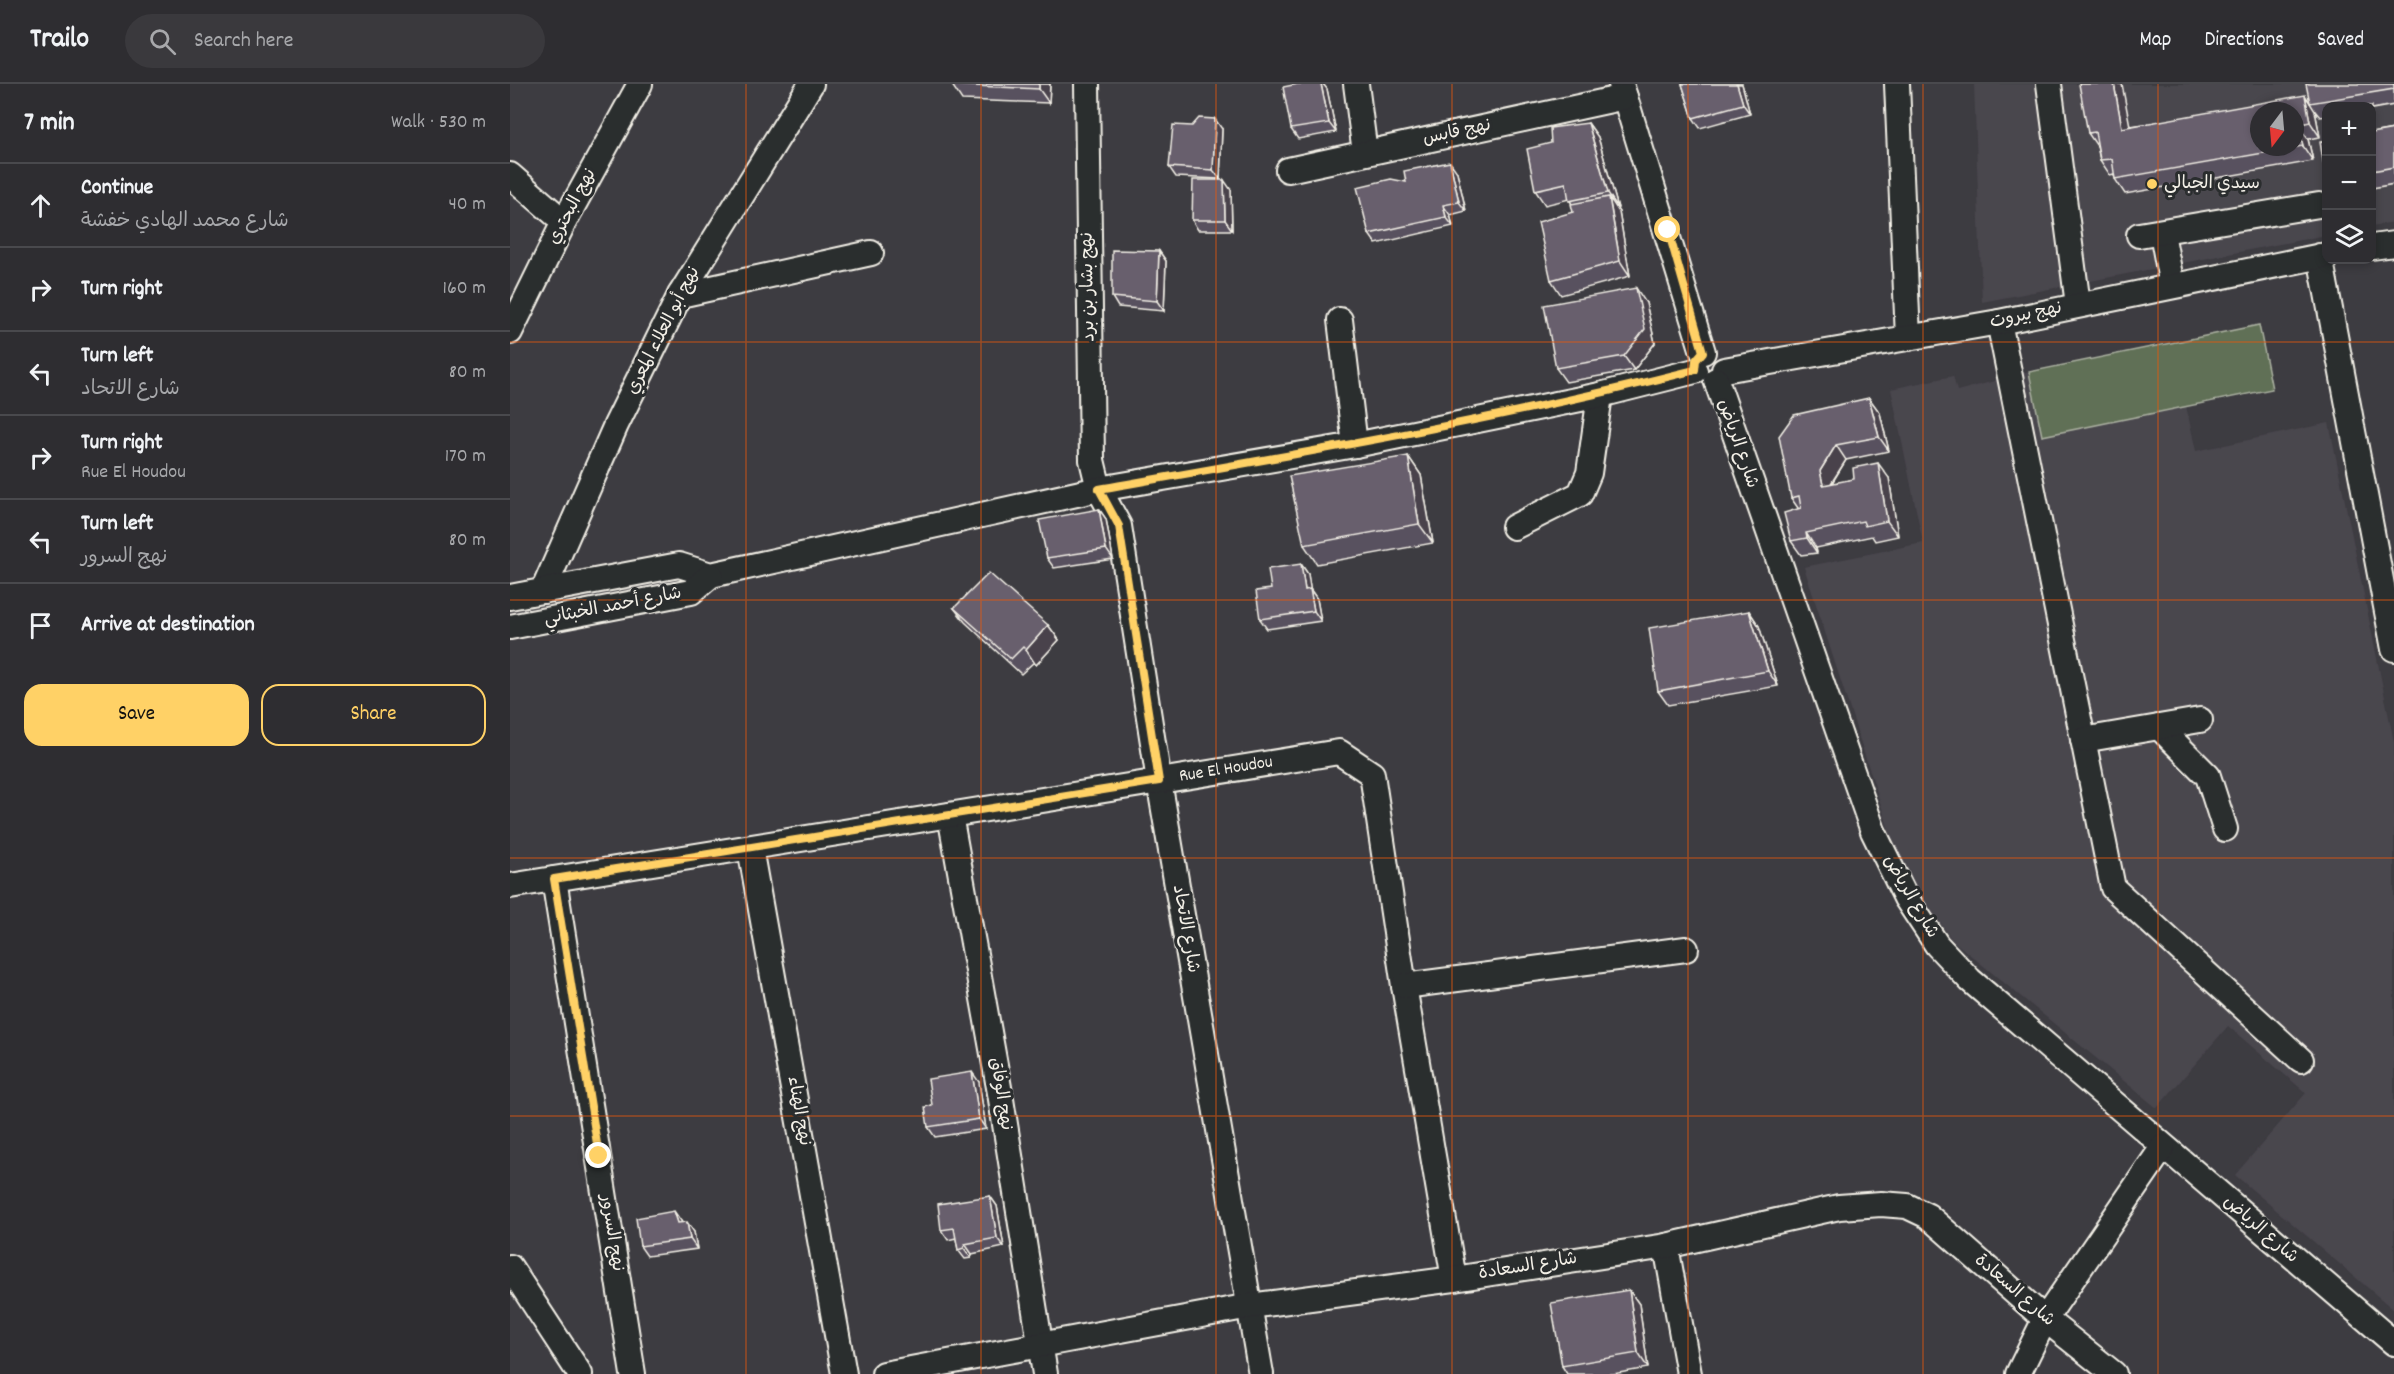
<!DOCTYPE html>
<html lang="en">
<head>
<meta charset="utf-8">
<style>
  body { margin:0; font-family:Dekko,"Playpen Sans Arabic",sans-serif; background:#3a393d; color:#f1f3f6 }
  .controls { position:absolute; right:18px; top:18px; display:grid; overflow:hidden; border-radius:12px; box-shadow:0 3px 9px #0003 }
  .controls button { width:54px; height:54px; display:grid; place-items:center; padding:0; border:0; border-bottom:2px solid #49494d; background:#2e2d31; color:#f1f3f6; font:30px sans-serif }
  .compass { position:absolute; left:1740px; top:18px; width:54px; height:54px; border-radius:50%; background:#2e2d31; box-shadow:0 3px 9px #0003; rotate:196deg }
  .stop { position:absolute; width:18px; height:18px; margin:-14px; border:4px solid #ffd166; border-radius:50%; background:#fff }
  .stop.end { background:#ffd166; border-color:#fff; box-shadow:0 2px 6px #0008 }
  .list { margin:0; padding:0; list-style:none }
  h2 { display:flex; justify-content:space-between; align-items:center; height:78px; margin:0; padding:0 24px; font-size:26px }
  h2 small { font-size:20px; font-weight:400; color:#a7a8ab }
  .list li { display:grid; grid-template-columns:39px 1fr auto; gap:18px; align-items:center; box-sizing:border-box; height:84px; padding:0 24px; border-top:2px solid #49494d }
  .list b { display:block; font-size:22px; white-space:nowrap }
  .list p { margin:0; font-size:20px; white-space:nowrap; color:#a7a8ab }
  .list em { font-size:20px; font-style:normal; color:#a7a8ab }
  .actions { display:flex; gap:12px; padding:18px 24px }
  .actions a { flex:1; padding:14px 0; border:2px solid #ffd166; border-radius:18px; text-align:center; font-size:21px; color:#ffd166 }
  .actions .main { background:#ffd166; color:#111 }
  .icon { flex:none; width:33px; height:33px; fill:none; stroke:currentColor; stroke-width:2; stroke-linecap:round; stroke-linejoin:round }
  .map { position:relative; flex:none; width:1884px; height:1290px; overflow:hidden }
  header { display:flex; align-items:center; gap:36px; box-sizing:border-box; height:84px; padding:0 30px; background:#2e2d31; border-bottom:2px solid #49494d }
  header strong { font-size:28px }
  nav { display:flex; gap:33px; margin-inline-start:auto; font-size:21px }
  .search { width:420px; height:54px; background:#3a393d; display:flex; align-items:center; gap:15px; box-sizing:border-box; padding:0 21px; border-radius:33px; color:#a7a8ab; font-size:22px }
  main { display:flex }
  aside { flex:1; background:#2e2d31 }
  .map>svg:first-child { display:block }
</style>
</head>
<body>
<header>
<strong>Trailo</strong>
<div class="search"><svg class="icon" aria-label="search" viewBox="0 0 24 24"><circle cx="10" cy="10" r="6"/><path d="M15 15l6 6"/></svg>Search here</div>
<nav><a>Map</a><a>Directions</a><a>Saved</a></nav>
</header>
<main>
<aside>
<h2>7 min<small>Walk · 530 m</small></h2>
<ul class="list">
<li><svg class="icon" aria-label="ahead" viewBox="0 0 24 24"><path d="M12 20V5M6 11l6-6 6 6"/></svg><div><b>Continue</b><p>شارع محمد الهادي خفشة</p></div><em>40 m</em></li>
<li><svg class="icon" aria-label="right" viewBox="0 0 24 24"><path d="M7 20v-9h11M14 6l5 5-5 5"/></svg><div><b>Turn right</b></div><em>160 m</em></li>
<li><svg class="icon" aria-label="left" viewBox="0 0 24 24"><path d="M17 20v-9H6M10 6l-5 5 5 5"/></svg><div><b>Turn left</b><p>شارع الاتحاد</p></div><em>80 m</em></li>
<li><svg class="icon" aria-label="right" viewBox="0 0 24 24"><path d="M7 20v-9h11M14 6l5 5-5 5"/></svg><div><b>Turn right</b><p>Rue El Houdou</p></div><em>170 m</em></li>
<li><svg class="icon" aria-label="left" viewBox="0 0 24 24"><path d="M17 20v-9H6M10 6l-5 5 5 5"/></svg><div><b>Turn left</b><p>نهج السرور</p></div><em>80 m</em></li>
<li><svg class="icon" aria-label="arrive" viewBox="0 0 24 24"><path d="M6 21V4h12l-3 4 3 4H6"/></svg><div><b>Arrive at destination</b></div></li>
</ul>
<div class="actions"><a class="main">Save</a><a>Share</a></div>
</aside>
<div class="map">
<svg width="1884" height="1290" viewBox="0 0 1884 1290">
  <rect width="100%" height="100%" fill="#3d3c41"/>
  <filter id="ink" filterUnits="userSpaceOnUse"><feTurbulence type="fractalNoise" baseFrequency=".0167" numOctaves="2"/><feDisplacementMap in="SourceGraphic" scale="12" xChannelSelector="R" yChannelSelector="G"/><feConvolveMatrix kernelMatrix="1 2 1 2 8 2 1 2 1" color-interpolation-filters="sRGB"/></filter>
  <g filter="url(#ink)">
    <!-- built -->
    <g fill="#4a464e" fill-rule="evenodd">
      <path d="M1464,0H1884V138L1862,142V22H1816V151L1472,218ZM1749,27H1785V63H1749Z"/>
      <polygon points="1519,288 1532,352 1676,322 1686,367 1819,339 1884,658 1884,1226 1725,1091 1796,1009 1718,942 1647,1024 1442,856 1391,783 1294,483 1413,459 1381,305 1443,292 1447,307"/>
    </g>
    <!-- green -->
    <polygon fill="#616f57" stroke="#aab0a0" stroke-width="1.5" points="1749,241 1762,305 1532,352 1519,288"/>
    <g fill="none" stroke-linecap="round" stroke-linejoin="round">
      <defs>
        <g id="minor">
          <polyline points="577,0 582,376 589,405 609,442 649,697 751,1290"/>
          <polyline points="846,0 855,69"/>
          <polyline points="1111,0 1193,268"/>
          <polyline points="1387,0 1398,254"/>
          <polyline points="1539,0 1568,221"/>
          <polyline points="778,86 1115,13"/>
          <polyline points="0,91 54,138"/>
          <polyline points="1652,149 1662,202"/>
          <polyline points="1629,151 1809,121"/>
          <polyline points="1862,163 1884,160"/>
          <polyline points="1810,172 1884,565"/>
          <polyline points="170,211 361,169"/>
          <polyline points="830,236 845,361"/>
          <polyline points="1489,238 1603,804 1791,976"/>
          <polyline points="0,248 54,138 130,0"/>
          <polyline points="1214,286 1489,238 1816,171"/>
          <polyline points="1206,296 1363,747 1396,814 1427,861 1460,896 1884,1259"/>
          <polyline points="1004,443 1070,410 1079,389 1090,311"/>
          <polyline points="33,507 106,341 170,211 301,0"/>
          <polyline points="0,513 169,481 201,491 589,405 845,361 1090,311 1185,287"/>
          <polyline points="0,543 181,508 201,491"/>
          <polyline points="1649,643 1698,692 1715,745"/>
          <polyline points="1573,656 1690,636"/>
          <polyline points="440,731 490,1009 535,1290"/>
          <polyline points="240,764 334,1290"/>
          <polyline points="44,795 123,1290"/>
          <polyline points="0,802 829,668 862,690 894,902 944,1195"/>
          <polyline points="894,902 1176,865"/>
          <polyline points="1156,1162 1179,1290"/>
          <polyline points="0,1183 70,1290"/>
          <polyline points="374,1290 740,1222 944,1195 1156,1162 1329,1123 1371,1120 1397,1122 1418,1132 1535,1235 1604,1290"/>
          <polyline points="1508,1290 1535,1235 1653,1063"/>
        </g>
      </defs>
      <!-- minor casing -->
      <use href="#minor" stroke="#f4f1e8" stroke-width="28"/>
      <!-- minor -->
      <use href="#minor" stroke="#2a2d2e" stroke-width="24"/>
    </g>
    <!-- wall -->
    <g fill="#59515e" stroke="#f4f1e8" stroke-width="1.5">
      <polygon points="442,0 540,0 539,19 452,16 442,1"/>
      <polygon points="788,0 813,0 817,5 826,48 788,55 781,45"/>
      <polygon points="1172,0 1232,0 1240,30 1190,44 1183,34"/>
      <polygon points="1884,0 1884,21 1862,25 1862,22 1816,22 1816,32 1810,33 1805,27 1810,53 1798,55 1803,77 1615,110 1605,95 1604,90 1600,91 1590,76 1587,62 1578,49 1620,42 1799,17"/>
      <polygon points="1078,39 1088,53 1108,124 1106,124 1109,128 1120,192 1051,211 1041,196 1063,128 1062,120 1059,115 1035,121 1025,106"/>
      <polygon points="712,45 710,95 666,93 659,83"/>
      <polygon points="1884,45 1884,100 1862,104 1862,49"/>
      <polygon points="947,88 956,127 940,131 943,142 866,160 859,150 896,98"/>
      <polygon points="721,106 722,146 688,146 682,136"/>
      <polygon points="649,167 656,177 654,227 608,223 602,213"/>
      <polygon points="1136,219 1145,259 1124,286 1056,298 1046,284"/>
      <polygon points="1359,314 1370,329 1379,367 1336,376 1322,399 1379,394 1388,452 1365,457 1362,452 1306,464 1307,469 1291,471 1281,457 1288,424 1281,414"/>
      <polygon points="898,372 911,391 923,459 807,480 794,461"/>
      <polygon points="589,425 596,435 603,475 544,484 537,474"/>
      <polygon points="791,480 798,490 800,505 807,515 811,537 757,545 750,535 761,505"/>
      <polygon points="444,524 538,541 549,556 526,581 524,578 511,590 455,538"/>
      <polygon points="1239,527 1249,542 1268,602 1158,621 1148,607"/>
      <polygon points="469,998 476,1045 425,1053 418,1043 422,1021"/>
      <polygon points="480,1112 487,1122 494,1163 462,1170 461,1174 455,1175 448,1166 446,1154 438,1156 431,1146"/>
      <polygon points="171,1137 172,1139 184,1148 187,1165 137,1172 130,1162"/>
      <polygon points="1119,1206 1129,1220 1138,1284 1103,1290 1057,1290 1052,1282"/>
    </g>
    <!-- shaded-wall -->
    <g fill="#49424c" stroke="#f4f1e8" stroke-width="1.5">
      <polygon points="529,0 540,0 539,19 529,5"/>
      <polygon points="811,0 813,0 817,5 826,48 819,39"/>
      <polygon points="1227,0 1232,0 1240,30 1233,20"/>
      <polygon points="1604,0 1612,0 1623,58 1612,44"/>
      <polygon points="1795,11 1805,27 1810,53 1800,38"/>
      <polygon points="705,35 712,45 710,95 703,86"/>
      <polygon points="1078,39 1088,53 1108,124 1098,109"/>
      <polygon points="1788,41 1798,55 1803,77 1793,62"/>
      <polygon points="940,78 947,88 956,127 949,118"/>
      <polygon points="714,96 721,106 722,146 715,136"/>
      <polygon points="1099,113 1109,128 1120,192 1110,177"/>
      <polygon points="933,121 940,131 943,142 936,133"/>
      <polygon points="649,167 656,177 654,227 647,217"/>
      <polygon points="1126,204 1136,219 1145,259 1124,286 1114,272"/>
      <polygon points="1359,314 1370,329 1379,367 1369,353"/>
      <polygon points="1326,361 1336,376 1320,401 1313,401 1310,387"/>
      <polygon points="898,372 911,391 923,459 909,440"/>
      <polygon points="1368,379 1379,394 1388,452 1377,437"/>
      <polygon points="589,425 596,435 603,475 596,465"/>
      <polygon points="1296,449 1306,464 1307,469 1297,454"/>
      <polygon points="791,480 798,490 802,516 795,506"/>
      <polygon points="800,505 807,515 811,537 804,527"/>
      <polygon points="1239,527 1249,542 1268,602 1258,587"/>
      <polygon points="538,541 549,556 526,581 516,566"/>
      <polygon points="462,988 469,998 476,1045 469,1035"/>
      <polygon points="480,1112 487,1122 494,1163 487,1154"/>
      <polygon points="164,1127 171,1137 175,1149 168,1139"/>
      <polygon points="177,1138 184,1148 187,1165 180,1155"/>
      <polygon points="455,1160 462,1170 461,1174 454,1164"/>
      <polygon points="1119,1206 1129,1220 1138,1284 1128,1269"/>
    </g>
    <!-- building -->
    <g fill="#685e6d" stroke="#f4f1e8" stroke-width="1.5" fill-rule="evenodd">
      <polygon points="442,0 529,0 529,5 442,1"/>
      <polygon points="788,0 811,0 819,39 781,45 773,3"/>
      <polygon points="1172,0 1227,0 1233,20 1183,34"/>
      <path d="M1569,0H1604L1612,44L1795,11L1800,38L1788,41L1793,62L1605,95L1602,75L1590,76L1585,48L1578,49ZM1749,27H1785V63H1749Z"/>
      <polygon points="1796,0 1884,0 1884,5 1800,19"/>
      <polygon points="689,34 705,35 703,86 659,83 663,41 682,42"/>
      <polygon points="1078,39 1098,109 1059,117 1056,99 1025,106 1017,65 1041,59 1040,44"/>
      <polygon points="1884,45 1884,83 1862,87 1862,49"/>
      <polygon points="1816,57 1816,95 1810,58"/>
      <polygon points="940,78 949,118 933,121 936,133 859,150 847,103 881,95 896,98 894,87"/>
      <polygon points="683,96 714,96 715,136 682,136"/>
      <polygon points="1099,113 1110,177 1041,196 1028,138 1063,128 1061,120"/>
      <polygon points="602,166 649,167 647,217 602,213"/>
      <polygon points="1126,204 1135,245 1114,272 1046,284 1034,221"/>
      <polygon points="1359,314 1369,353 1326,361 1310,387 1313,401 1344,395 1343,384 1368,379 1377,437 1355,442 1353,437 1296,449 1297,454 1281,457 1274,429 1291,424 1289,412 1281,414 1269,352 1284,331"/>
      <polygon points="898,372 909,440 794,461 779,392"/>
      <polygon points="589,425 596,465 537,474 529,436"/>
      <polygon points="791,480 795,506 800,505 804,527 750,535 746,507 761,505 758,485"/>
      <polygon points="479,489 538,541 516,566 513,563 501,575 444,524"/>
      <polygon points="1239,527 1258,587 1148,607 1139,544"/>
      <polygon points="462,988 469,1035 418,1043 415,1023 422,1021 418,995"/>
      <polygon points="480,1112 487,1154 455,1160 454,1164 448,1166 444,1144 431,1146 428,1120"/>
      <polygon points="164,1127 168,1139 177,1138 180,1155 130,1162 126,1134"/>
      <polygon points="1119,1206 1128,1269 1052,1282 1041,1219"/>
    </g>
  </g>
  <g fill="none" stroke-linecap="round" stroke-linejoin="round" filter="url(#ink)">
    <!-- route -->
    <path stroke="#ffd166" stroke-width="8" d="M89,1072L44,795L649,697L609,442L589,405C789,370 988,336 1185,286L1186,276L1193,268L1158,146"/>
  </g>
  <!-- grid -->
  <path fill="none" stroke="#e8590c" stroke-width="1.5" stroke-opacity="0.55" d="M236,0V1290M471,0V1290M706,0V1290M942,0V1290M1178,0V1290M1413,0V1290M1648,0V1290M0,258H1884M0,516H1884M0,774H1884M0,1032H1884"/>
  <!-- markers -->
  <circle fill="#ffd166" stroke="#2a2d2e" stroke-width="2" cx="1642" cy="100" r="6"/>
  <g text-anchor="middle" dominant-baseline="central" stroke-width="6" stroke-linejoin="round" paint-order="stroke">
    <!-- street labels -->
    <g font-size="18" fill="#f4f1e8" stroke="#2a2d2e">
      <text transform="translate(947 49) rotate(-12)">نهج قابس</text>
      <text transform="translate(63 123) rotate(-62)">نهج البحتري</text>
      <text transform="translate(579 203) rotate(-91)">نهج بشار بن برد</text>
      <text transform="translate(1516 232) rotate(-12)">نهج بيروت</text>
      <text transform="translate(154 247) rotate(-63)">نهج أبو العلاء المعري</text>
      <text transform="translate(1227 360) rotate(71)">شارع الرياض</text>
      <text transform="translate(103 523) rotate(-11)">شارع أحمد الخبثاني</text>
      <text transform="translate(716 686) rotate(-9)">Rue El Houdou</text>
      <text transform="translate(1400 813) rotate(60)">شارع الرياض</text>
      <text transform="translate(675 845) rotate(80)">شارع الاتحاد</text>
      <text transform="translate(490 1010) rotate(81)">نهج الوفاق</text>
      <text transform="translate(288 1027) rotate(80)">نهج الهناء</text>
      <text transform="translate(1750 1146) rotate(41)">شارع الرياض</text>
      <text transform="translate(101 1149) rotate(81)">نهج السرور</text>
      <text transform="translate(1018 1183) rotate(-9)">شارع السعادة</text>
      <text transform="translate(1504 1207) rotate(41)">شارع السعادة</text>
    </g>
    <!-- poi labels -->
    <g font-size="18" fill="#f4f1e8" stroke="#2a2d2e" text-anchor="start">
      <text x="1654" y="100">سيدي الجبالي</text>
    </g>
  </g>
</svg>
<div class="controls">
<button>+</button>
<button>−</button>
<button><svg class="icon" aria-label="layers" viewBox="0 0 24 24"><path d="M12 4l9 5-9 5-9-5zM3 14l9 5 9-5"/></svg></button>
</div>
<svg class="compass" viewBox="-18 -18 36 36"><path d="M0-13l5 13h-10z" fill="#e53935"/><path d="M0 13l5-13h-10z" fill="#a7a8ab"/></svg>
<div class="stop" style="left:1158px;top:146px"></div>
<div class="stop end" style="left:89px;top:1072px"></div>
</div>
</main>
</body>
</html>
